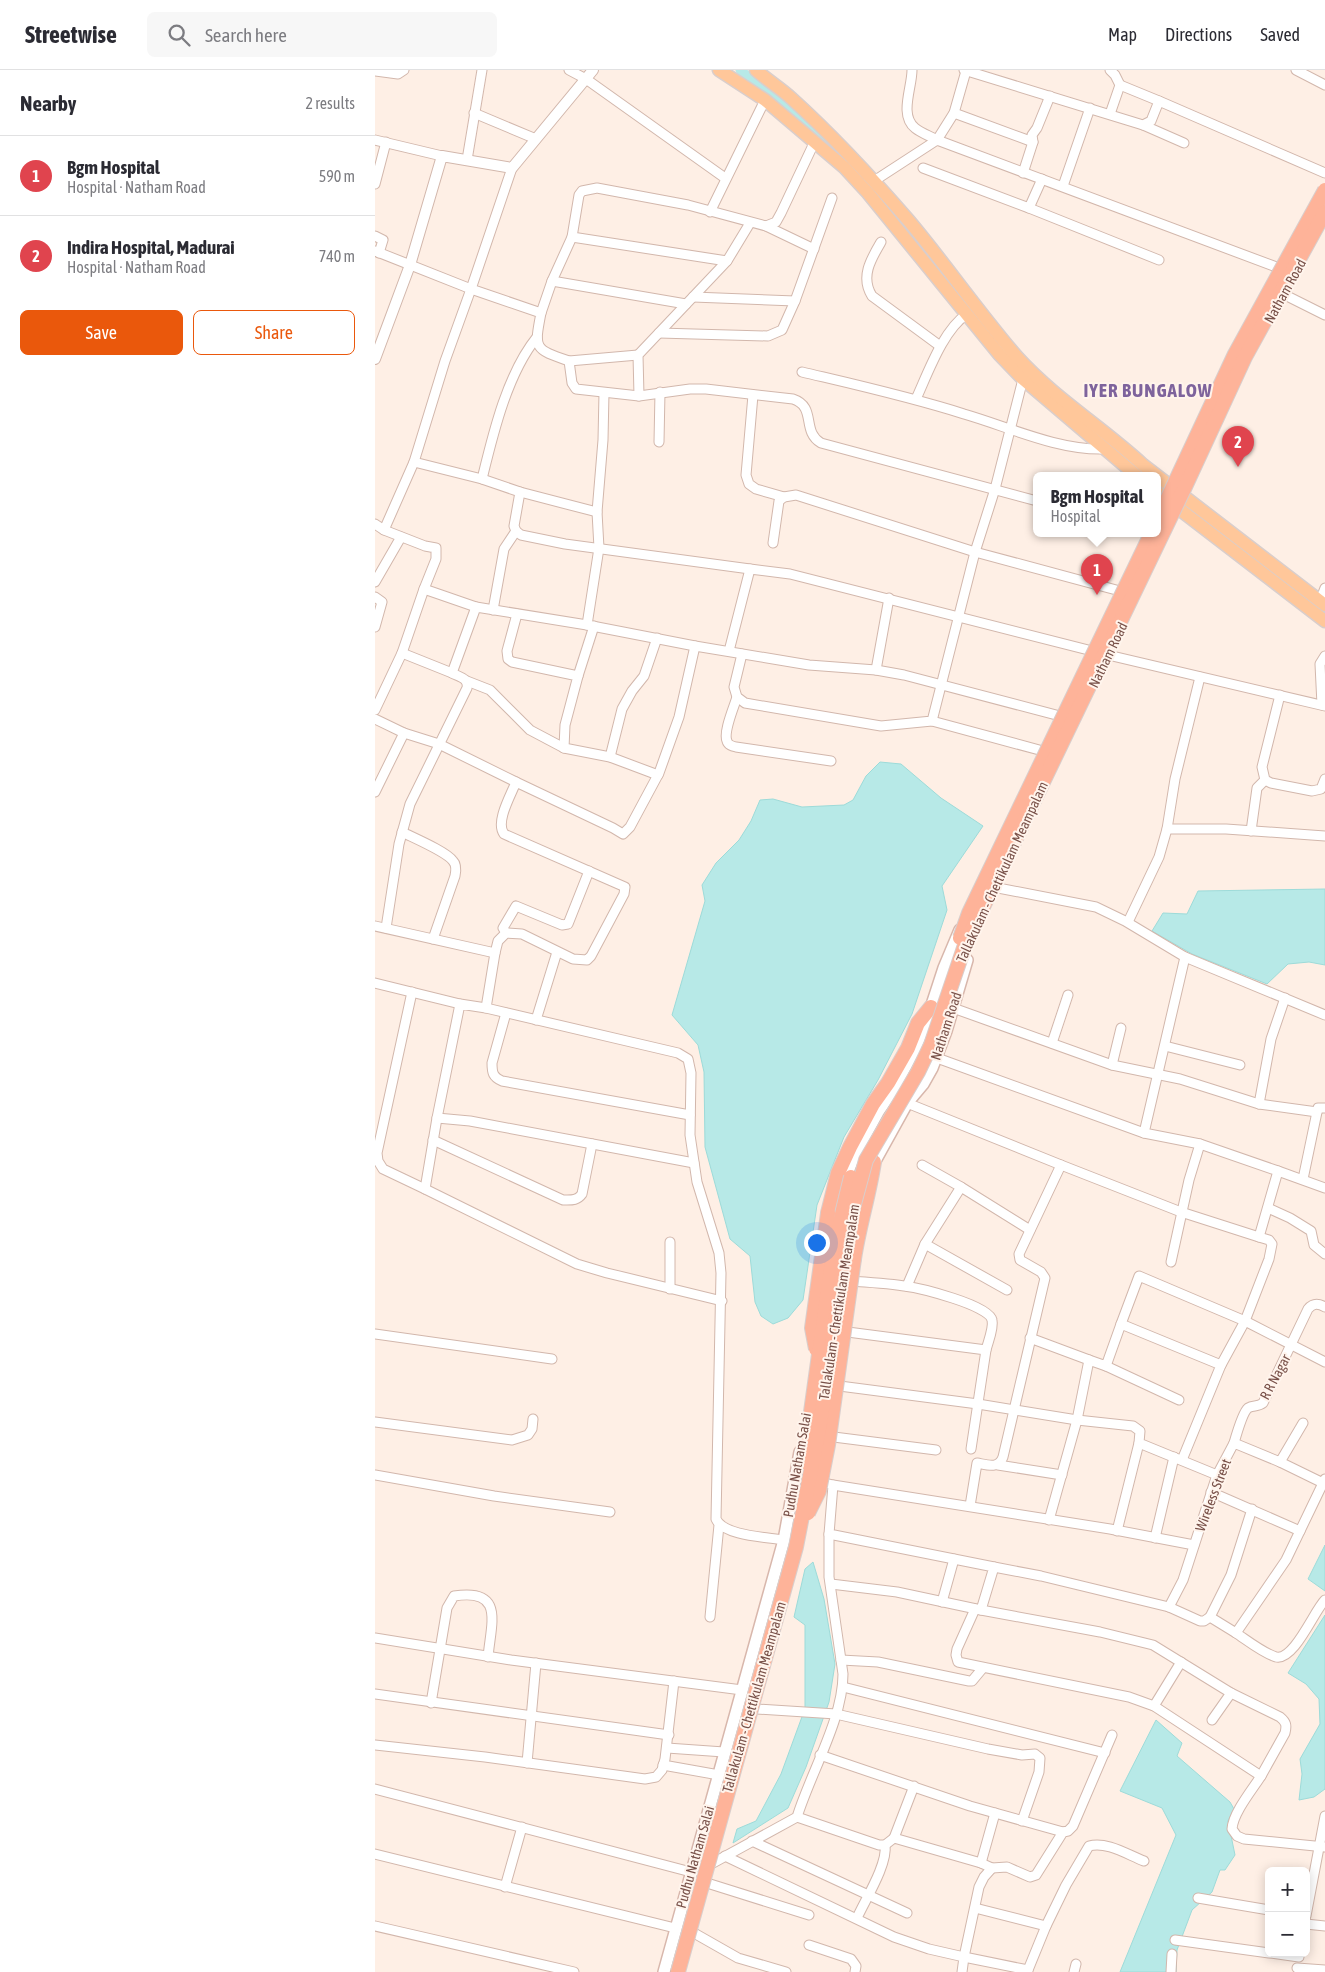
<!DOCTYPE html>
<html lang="en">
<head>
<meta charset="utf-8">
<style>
  body { margin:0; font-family:"Asap Condensed",sans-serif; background:#f7f7f7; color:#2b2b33 }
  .controls { position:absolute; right:15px; bottom:15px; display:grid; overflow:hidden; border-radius:8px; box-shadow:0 2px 12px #0003 }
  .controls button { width:45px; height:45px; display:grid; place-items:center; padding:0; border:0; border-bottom:1px solid #e1e1e2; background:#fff; color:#2b2b33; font:25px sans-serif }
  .you { position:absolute; left:441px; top:1172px; width:18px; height:18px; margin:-12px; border:4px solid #fff; border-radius:50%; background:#1a73e8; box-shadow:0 0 0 8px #1a73e833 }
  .badge { display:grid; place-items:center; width:32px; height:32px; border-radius:50%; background:#ea580c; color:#fff; font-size:16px; font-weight:700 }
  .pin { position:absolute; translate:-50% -41px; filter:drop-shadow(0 1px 2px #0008) }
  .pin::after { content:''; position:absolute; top:26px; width:18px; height:15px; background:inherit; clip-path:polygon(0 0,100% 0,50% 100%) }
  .popup { position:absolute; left:658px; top:402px; width:128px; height:65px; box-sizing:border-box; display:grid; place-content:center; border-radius:8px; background:#fff; filter:drop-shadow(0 1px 4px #0005); font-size:16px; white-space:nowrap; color:#7c7c81 }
  .popup b { font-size:19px; color:#2b2b33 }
  .popup::after { content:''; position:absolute; left:50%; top:100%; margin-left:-10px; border:10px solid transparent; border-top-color:#fff }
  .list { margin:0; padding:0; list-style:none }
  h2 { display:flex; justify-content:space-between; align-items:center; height:65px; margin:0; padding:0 20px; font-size:21px }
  h2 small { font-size:16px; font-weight:400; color:#7c7c81 }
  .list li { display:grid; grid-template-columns:32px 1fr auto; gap:15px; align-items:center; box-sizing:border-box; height:80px; padding:0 20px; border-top:1px solid #e1e1e2 }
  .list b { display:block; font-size:19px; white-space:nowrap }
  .list p { margin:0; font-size:16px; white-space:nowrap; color:#7c7c81 }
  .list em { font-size:16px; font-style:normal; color:#7c7c81 }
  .actions { display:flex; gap:10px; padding:15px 20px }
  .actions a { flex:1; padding:11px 0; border:1px solid #ea580c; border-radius:8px; text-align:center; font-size:18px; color:#ea580c }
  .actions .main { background:#ea580c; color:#fff }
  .icon { flex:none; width:28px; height:28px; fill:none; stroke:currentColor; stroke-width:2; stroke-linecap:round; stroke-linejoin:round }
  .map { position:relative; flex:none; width:950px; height:1902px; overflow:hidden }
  header { display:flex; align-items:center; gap:30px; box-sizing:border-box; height:70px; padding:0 25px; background:#fff; border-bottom:1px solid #e1e1e2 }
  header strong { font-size:24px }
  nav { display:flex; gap:28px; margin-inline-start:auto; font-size:18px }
  .search { width:350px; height:45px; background:#f7f7f7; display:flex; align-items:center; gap:12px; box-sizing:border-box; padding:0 18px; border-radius:8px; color:#7c7c81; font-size:19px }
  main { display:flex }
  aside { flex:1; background:#fff }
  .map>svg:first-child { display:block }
</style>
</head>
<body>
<header>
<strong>Streetwise</strong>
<div class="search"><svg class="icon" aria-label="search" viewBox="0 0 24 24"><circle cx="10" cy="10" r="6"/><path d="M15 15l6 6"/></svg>Search here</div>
<nav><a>Map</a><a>Directions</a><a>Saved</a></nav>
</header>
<main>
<aside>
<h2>Nearby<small>2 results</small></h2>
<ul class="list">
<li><span class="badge" style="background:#e0444e">1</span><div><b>Bgm Hospital</b><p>Hospital · Natham Road</p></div><em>590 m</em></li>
<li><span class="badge" style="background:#e0444e">2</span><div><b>Indira Hospital, Madurai</b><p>Hospital · Natham Road</p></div><em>740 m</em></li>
</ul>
<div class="actions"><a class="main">Save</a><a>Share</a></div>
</aside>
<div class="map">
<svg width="950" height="1902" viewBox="0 0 950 1902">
  <rect width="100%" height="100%" fill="#feefe5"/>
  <!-- water -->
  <g fill="#b7e9e7" stroke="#9ddbd9">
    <polygon points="505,692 526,694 566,728 608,756 567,816 572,840 537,944 503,1010 469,1067 442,1135 428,1230 413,1248 398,1254 386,1246 380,1232 375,1186 355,1169 330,1077 329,1002 323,975 297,945 330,831 327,815 341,793 364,770 376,751 385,730 398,729 427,737 469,735 478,730 491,706"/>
    <polygon points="950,819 950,895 934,892 913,894 892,914 817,884 777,861 788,843 812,844 823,821"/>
    <polygon points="950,1475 950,1521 933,1509"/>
    <polygon points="438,1492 449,1529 460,1594 454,1632 431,1697 413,1738 358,1773 362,1759 381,1751 406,1704 428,1644 430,1638 430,1555 419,1547 430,1499"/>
    <polygon points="950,1545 950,1719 939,1727 924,1730 927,1704 925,1689 945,1654 944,1629 931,1614 913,1603"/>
    <polygon points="781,1650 807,1673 802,1686 855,1732 859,1739 853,1751 860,1785 850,1800 845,1800 837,1822 817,1840 802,1880 801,1902 745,1902 801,1765 787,1738 745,1721"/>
  </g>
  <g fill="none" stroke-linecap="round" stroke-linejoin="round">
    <!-- canal -->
    <g stroke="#b7e9e7" stroke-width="9">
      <polyline points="365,0 403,29 476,96"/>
      <polyline points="516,139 577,217"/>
      <polyline points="761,397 772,406"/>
      <polyline points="782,414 783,415"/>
      <polyline points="839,458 888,496"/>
    </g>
    <defs>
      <g id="minor">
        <polyline points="194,0 211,9 350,108"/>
        <path d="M537,0C537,18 524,45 540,58C546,63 555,66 562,70L579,43L591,1"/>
        <polyline points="589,0 768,55 776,51 784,31 950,103"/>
        <polyline points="735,0 740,5 745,15 735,44"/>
        <polyline points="921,0 950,15"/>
        <polyline points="0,1 23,4 29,0"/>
        <polyline points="745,15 784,31"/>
        <polyline points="99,43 161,69"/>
        <polyline points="579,43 658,72 657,65 662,58 675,26"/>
        <polyline points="768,55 809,73"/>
        <polyline points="0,70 67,86"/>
        <polyline points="92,90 107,0"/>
        <path d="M137,98L96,219L166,243C159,279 159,279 194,291L197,313L201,319L264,326L315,319H331L418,329C442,337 426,361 446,373L662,431"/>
        <polyline points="548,98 654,138 667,109"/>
        <polyline points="648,103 658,72"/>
        <polyline points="499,111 562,70 904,198"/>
        <polyline points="0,114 11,72"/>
        <polyline points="688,116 715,38"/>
        <polyline points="654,138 784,190"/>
        <polyline points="335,142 390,30"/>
        <polyline points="391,156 439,179"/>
        <polyline points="0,166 8,170 4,183"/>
        <polyline points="197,167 352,191 263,285 264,326"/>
        <path d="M506,172C496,189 485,207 497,226L565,276"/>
        <polyline points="0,181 96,219 70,291 39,392 9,460 0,454"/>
        <polyline points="352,191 375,153"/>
        <polyline points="177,211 311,234"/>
        <polyline points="908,224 950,245"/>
        <polyline points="318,227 420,231"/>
        <polyline points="166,243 177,211 197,167 204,125 207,121 222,118 313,135 391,156 401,152 406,143 440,71"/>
        <polyline points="284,263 393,266 407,260 420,231 457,128"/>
        <polyline points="194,291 263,285"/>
        <path d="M427,302C482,315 536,327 589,344C634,357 682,380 728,379"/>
        <polyline points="378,325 371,405 374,414 381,419 409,427"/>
        <path d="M541,329C553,303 568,260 592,244"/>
        <polyline points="284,372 285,322"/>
        <polyline points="39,392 107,409 145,422 139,456 141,461 146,465 190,474 375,499"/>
        <path d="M107,409C118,364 132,304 162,267"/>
        <polyline points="145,422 222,442"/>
        <polyline points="9,460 50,476 61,478 61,489 49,519"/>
        <polyline points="398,473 404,431 409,427 421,425 600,482 745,521"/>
        <polyline points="0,512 26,467"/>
        <polyline points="0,527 7,532 0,557"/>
        <polyline points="945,531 950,518"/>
        <polyline points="118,540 129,479 141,461"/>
        <polyline points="142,544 132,581 133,589 137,592 203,606 190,655 189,678 235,687 283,705"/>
        <polyline points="212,555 224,478 222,442 228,370 229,323"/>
        <polyline points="354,581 375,499 415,504 733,585 950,636"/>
        <polyline points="27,583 77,603"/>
        <polyline points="367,584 359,617 362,627 370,633 506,656 557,651 600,482 620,419 648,309"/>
        <polyline points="501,600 514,528"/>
        <polyline points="203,606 219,556"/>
        <polyline points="92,611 115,620 155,660 189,678"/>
        <polyline points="905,625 887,697 890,710 896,713 937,721 946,719 950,709"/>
        <path d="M362,627C359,637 348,662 352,671C353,675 357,676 361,677L456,691"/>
        <polyline points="947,635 945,594 950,586"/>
        <polyline points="0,640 27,583 49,519 101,537"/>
        <polyline points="0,649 29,663 0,722"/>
        <polyline points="557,651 668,681"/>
        <polyline points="29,663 64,674 141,712"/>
        <polyline points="235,687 247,639 257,621 269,606 282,568"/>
        <polyline points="792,759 851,759 950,766"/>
        <polyline points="876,761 882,718 890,710"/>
        <path d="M27,762C39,768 72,782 78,791C82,795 81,801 80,806L58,869"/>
        <polyline points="613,816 721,837 750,851 810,887 769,1063 825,1074 903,1101 884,1167"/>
        <polyline points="753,852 784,787 792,759 800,709 825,607"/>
        <polyline points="0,856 120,883"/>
        <path d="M11,858L24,774L35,734L92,618C94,608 84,607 77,603L101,537L212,555L320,576"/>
        <polyline points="131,863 128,858 141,836 187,855 193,854 214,801"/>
        <polyline points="810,887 950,945"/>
        <polyline points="0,913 85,934"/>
        <polyline points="37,922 2,1083 3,1091 8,1099 50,1119"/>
        <polyline points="111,938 85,934 62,1048 50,1119 202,1194 232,1203 347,1231"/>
        <polyline points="578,938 737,995 805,1009 884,1034 942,1042 943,1038 950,1038"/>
        <path d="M131,943L117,993C117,1003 118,1007 127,1011L315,1045"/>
        <polyline points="161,950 182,882"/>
        <polyline points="677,973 693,925"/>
        <polyline points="790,976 865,995"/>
        <polyline points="562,988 769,1063"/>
        <polyline points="737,995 746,958"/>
        <path d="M532,1033L686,1095L644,1184L645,1190L666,1202L670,1208L628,1387C624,1399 613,1395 602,1393L595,1436"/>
        <polyline points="884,1034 896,969 910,928"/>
        <polyline points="62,1048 95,1051 319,1093"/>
        <path d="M58,1070L188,1130C196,1130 202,1131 207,1124L217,1074"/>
        <polyline points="547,1095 586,1117"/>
        <polyline points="686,1095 806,1142 884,1167 894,1170 897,1174 894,1189 870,1251 846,1295"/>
        <polyline points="903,1101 950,1118"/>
        <polyline points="928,1109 942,1042"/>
        <polyline points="893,1138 915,1148 936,1161 939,1175 950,1184"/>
        <polyline points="295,1172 295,1219"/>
        <polyline points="796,1192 814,1110 825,1074"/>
        <path d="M472,1211C491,1212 510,1213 529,1216C545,1218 614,1235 617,1250C619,1258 613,1272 611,1280"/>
        <polyline points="532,1216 550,1174"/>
        <polyline points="632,1220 550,1174 586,1117 655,1160"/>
        <polyline points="746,1254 764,1206 870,1251 950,1292"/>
        <polyline points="465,1261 611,1280 596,1379"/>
        <polyline points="0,1264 177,1289"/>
        <polyline points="655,1268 714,1290"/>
        <polyline points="731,1296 804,1330"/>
        <polyline points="457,1315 603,1334 702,1350 758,1356 765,1361 764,1373 842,1405"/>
        <polyline points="0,1352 137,1370 153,1365 157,1359 158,1349"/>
        <polyline points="451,1366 561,1380"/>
        <path d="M859,1373C861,1366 868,1342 873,1338C878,1335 883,1337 888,1333L933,1239C938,1233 943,1233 950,1237"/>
        <polyline points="905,1392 948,1413"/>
        <polyline points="623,1395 687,1405"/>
        <polyline points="0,1405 119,1426 235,1442"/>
        <polyline points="442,1411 458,1415 454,1464 619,1497 606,1540 522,1522 456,1514"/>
        <polyline points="458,1415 735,1459 819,1475"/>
        <polyline points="836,1422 925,1461"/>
        <polyline points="674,1450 702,1350 714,1290 731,1296 746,1254 846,1295 807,1390"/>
        <polyline points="742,1461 764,1373"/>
        <polyline points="780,1468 799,1387"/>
        <path d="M409,1470C391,1467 349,1466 341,1449L346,1203L344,1183L322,1112L315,1065L316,1003L313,989L303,983L111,938L120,883L123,871L131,863L147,864L198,889L212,890L216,886L249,824L250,817L129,764C120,752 136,725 141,712L238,758L248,764L255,757L284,703L304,647L320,576L434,595L501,600L529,605L685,646"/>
        <polyline points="619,1497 666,1506 794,1537 825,1551 829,1551 835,1547 861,1563 911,1490 950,1409"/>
        <polyline points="567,1532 579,1489"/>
        <polyline points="794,1537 808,1510 842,1405 859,1373 905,1392 928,1353"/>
        <path d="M600,1539L582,1579L581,1585L583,1592L754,1627L779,1636L886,1706C877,1720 858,1743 857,1759L862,1766L869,1769L950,1777"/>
        <path d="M606,1540L725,1562L778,1575L856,1623L905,1647C911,1652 912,1655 910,1663L886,1706"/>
        <polyline points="335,1547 344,1455"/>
        <polyline points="835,1547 856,1505 877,1439"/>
        <path d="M861,1563C873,1571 888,1583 901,1587C919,1591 939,1541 950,1530"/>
        <polyline points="0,1568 136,1590 367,1620"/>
        <polyline points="466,1590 503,1592 594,1611 597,1611 607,1599"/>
        <polyline points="468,1617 730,1683"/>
        <polyline points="0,1624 294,1665"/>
        <path d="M56,1633L72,1538L79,1526C130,1518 116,1553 113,1587"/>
        <polyline points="779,1636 806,1592"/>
        <polyline points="382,1639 461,1644 613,1679 647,1685 660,1684 665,1688 664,1702 647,1751"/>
        <polyline points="837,1650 856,1623"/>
        <polyline points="0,1675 110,1687 270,1709 281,1707 287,1700 290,1689 299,1611"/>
        <polyline points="292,1678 349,1682"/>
        <polyline points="445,1685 595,1736 688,1762"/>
        <polyline points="152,1693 161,1593"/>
        <polyline points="288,1695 344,1705"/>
        <polyline points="0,1719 316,1802"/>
        <polyline points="422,1747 504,1775 510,1775 519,1768 606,1793 617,1798 609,1807 604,1817 589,1887 653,1900 652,1902"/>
        <polyline points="519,1768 539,1716"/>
        <polyline points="377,1771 532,1843"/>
        <polyline points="0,1784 300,1858"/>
        <polyline points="350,1786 519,1867 554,1879 589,1887 587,1902"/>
        <path d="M338,1793L422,1747C436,1702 468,1649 468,1604L454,1507V1464"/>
        <polyline points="606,1793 620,1743"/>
        <polyline points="617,1798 632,1797 655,1807 661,1805 688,1762 693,1761 698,1756 737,1665"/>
        <polyline points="332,1813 434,1845"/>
        <polyline points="130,1817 147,1757"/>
        <polyline points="823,1828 894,1840"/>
        <polyline points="600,1838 671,1856"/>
        <polyline points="931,1846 950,1746"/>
        <path d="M482,1848C490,1830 513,1794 510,1775"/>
        <polyline points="931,1854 950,1856"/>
        <polyline points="0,1856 199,1902"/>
        <polyline points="319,1863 363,1888 411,1902"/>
        <polyline points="800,1870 894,1883"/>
        <polyline points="434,1875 476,1889 481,1896 480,1902"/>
        <polyline points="896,1883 924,1887"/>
        <polyline points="922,1898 950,1900"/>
        <path d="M653,1900L671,1856L691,1815L714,1776C732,1771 753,1785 769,1791"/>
        <polyline points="699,1902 701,1894"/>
        <polyline points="796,1902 797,1884"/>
      </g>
      <polyline id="tertiary" points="0,289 35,195 67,86 137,98 218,0"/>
      <g id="secondary">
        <polyline points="496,1098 532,1033 548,1014 557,998 571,961 592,890"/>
        <polyline points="468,1114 480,1084 503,1042 518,1020 540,979 553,947 569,898 585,860"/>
        <polyline points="289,1902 409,1470 425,1382"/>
      </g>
      <g id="primary">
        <polyline points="344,0 390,30 469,97 493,123 624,284 648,309 762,406"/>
        <path d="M381,0C392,10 405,18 416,28C458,66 497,108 534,151C571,195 604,243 642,287C679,328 728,358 768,395L950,535"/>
        <polyline points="782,422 950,551"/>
      </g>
      <g id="trunk">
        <polyline points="453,1143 463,1103 475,1077 498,1034 513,1013 533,978 543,953 556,937"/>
        <path d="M479,1189C484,1156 494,1125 499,1092"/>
      </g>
    </defs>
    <!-- minor casing -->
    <use href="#minor" stroke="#d2b7ac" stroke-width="11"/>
    <!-- tertiary casing -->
    <use href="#tertiary" stroke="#d2b7ac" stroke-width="12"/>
    <!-- secondary casing -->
    <use href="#secondary" stroke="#d8b7ac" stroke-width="14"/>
    <!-- primary casing -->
    <use href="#primary" stroke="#d9cecc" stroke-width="15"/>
    <!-- trunk casing -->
    <use href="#trunk" stroke="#d9cecc" stroke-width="16"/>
    <!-- minor -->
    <use href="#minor" stroke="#fff" stroke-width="9"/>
    <!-- tertiary -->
    <use href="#tertiary" stroke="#fff" stroke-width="10"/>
    <!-- secondary -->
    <use href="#secondary" stroke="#fff" stroke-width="11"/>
    <!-- primary -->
    <use href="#primary" stroke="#ffc79a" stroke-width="12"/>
    <!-- trunk -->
    <use href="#trunk" stroke="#feb399" stroke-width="14"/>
    <defs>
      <g id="trunk-bridge">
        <polyline points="782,451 860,284 950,120"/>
        <polyline points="585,868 594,843 776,464"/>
        <polyline points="441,1279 437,1258 453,1143"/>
        <polyline points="429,1392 459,1177 476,1107"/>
        <polyline points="433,1443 444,1421 453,1375 479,1189"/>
        <polyline points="303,1902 421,1477 445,1354 476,1145 491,1090 543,1002 556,975 591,872 809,419 870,287 950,142"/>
      </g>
    </defs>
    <!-- trunk-bridge casing -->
    <use href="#trunk-bridge" stroke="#d9cecc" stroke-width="16" stroke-linecap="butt"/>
    <!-- trunk-bridge -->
    <use href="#trunk-bridge" stroke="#feb399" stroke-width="14"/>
  </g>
  <g text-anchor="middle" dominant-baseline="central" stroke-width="4" stroke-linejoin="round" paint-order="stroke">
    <!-- street labels -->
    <g font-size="14" fill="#785048" stroke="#fff4ec">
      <text transform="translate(910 221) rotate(-61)">Natham Road</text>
      <text transform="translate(733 585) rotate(-64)">Natham Road</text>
      <text transform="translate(627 802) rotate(-65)">Tallakulam - Chettikulam Meampalam</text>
      <text transform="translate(571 956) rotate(-72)">Natham Road</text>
      <text transform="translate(464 1232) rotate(-81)">Tallakulam - Chettikulam Meampalam</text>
      <text transform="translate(900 1307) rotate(-62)">R R Nagar</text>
      <text transform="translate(422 1395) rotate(-80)">Pudhu Natham Salai</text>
      <text transform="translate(838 1425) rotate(-69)">Wireless Street</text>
      <text transform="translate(379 1627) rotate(-74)">Tallakulam - Chettikulam Meampalam</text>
      <text transform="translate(320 1787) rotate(-74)">Pudhu Natham Salai</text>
    </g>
    <!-- district labels -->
    <g font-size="19" font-weight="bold" letter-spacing="1" fill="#7e639c" stroke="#fff4ec">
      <text x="773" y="320">IYER BUNGALOW</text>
    </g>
  </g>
</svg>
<div class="controls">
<button>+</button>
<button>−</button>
</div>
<div class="you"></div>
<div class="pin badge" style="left:722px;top:525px;background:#e0444e">1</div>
<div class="popup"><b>Bgm Hospital</b>Hospital</div>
<div class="pin badge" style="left:863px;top:397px;background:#e0444e">2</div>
</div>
</main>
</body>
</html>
